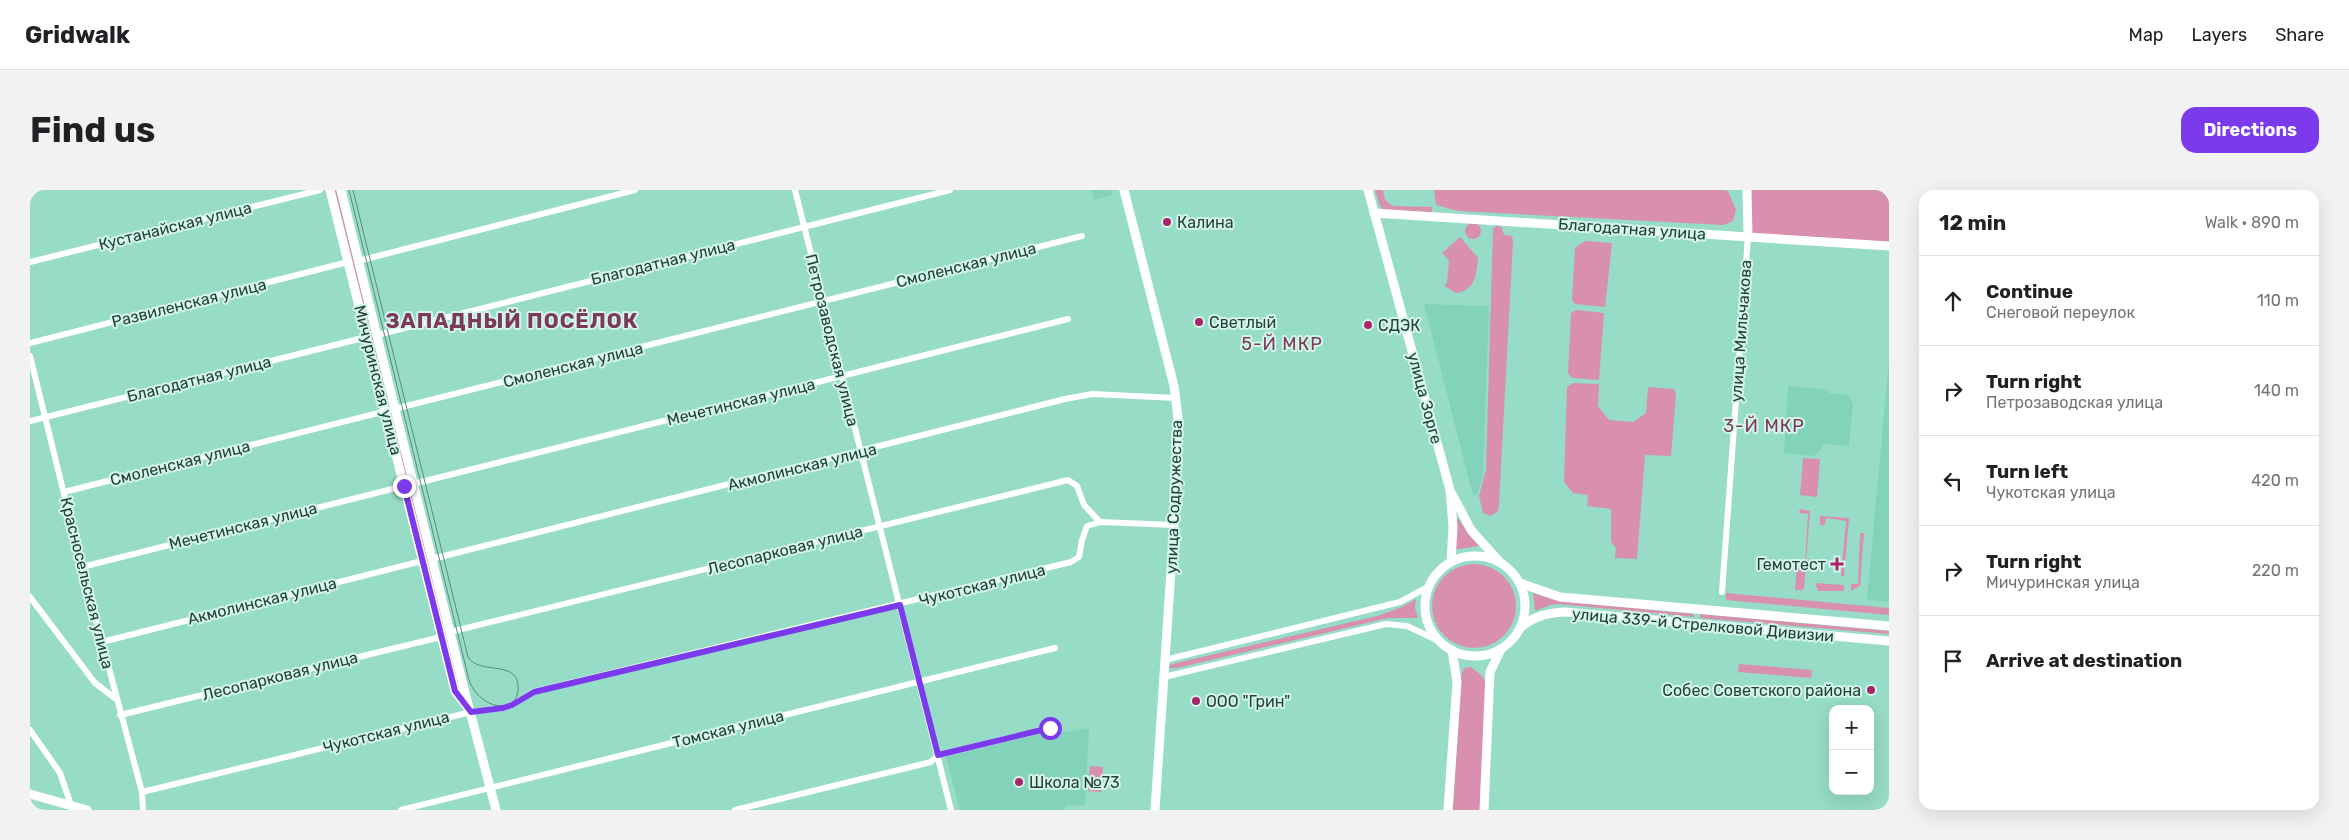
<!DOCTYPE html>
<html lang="en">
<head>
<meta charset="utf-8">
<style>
  body { margin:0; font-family:Rubik,sans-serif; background:#f2f2f2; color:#202124 }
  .controls { position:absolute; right:15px; bottom:15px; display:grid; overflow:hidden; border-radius:10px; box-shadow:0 5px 20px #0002 }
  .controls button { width:45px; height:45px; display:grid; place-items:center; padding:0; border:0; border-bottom:1px solid #e0e0e0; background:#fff; color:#202124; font:25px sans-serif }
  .stop { position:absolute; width:15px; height:15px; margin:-11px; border:4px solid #7c3aed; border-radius:50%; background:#fff }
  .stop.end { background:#7c3aed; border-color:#fff; box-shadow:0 1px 5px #0008 }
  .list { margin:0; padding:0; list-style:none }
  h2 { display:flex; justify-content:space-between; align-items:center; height:65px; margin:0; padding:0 20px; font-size:21px }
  h2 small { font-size:16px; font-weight:400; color:#757577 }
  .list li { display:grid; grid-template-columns:32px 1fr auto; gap:15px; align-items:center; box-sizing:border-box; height:90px; padding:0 20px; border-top:1px solid #e0e0e0 }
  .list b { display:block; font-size:19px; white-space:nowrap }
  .list p { margin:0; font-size:16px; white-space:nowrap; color:#757577 }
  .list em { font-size:16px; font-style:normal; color:#757577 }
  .icon { flex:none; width:28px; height:28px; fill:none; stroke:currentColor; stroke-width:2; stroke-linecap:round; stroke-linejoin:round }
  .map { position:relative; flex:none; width:1859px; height:620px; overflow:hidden; border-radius:15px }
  header { display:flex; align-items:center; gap:30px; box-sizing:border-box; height:70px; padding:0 25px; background:#fff; border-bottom:1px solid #e0e0e0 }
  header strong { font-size:24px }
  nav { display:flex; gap:28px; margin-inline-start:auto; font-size:18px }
  .intro { display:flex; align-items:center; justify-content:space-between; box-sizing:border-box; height:120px; padding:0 30px }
  h1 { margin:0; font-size:35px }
  .button { padding:12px 22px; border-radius:15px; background:#7c3aed; color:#fff; font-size:18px; font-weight:700 }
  main { display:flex; gap:30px; padding:0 30px }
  aside { flex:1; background:#fff; border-radius:15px; box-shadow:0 5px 20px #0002 }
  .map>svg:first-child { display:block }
</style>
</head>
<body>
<header>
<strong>Gridwalk</strong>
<nav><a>Map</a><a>Layers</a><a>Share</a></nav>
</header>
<div class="intro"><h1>Find us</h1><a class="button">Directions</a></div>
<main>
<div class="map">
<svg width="1859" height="620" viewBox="0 0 1859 620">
  <rect width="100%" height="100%" fill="#96dcc7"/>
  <!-- built -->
  <g fill="#83d3bb">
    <polygon points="1061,0 1081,0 1083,5 1064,10"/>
    <polygon points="1394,114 1459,116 1453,286 1447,305 1443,306"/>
    <polygon points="1859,170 1859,412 1837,410"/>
    <polygon points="1758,196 1796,199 1799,203 1818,205 1823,214 1819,256 1793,254 1792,259 1783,266 1754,263"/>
    <polygon points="1059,538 1055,616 1037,615 1033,620 930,620 916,567 1022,541 1023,544"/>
  </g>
  <!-- green -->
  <g fill="#d890ae">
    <polygon points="304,0 306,0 359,214 357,214"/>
    <polygon points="1345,0 1353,0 1355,10 1363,16 1402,17 1402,23 1355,21 1350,16"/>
    <polygon points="1404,0 1692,0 1698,1 1706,20 1703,31 1694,35 1428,21 1406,15"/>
    <polygon points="1720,0 1859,0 1859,52 1721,43"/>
    <circle cx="1443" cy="41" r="8"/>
    <polygon points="1467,35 1472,38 1474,45 1482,46 1483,52 1469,314 1468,321 1461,326 1453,323 1449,306 1456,279 1463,39"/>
    <path d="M1430,47L1448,68C1447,82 1445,102 1426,103L1414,96L1417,93L1419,70L1412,63Z"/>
    <polygon points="1555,51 1582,53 1575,117 1545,114 1542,110 1545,58"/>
    <polygon points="1546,120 1574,123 1569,190 1542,188 1538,183 1541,123"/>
    <polygon points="1543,193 1569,194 1568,216 1579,230 1603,232 1616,223 1618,197 1644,199 1646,204 1641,266 1615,265 1607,369 1585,368 1586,358 1581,352 1581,319 1557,316 1558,305 1543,303 1534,292 1537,197"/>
    <polygon points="363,227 429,498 427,499 361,228"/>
    <polygon points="1773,268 1790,269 1787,307 1770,305"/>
    <polygon points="1770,319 1780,321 1774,398 1772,400 1765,400 1767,372 1775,372 1778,324 1769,323"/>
    <polygon points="1790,326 1819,328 1814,386 1811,386 1816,331 1796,328 1795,335 1790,335"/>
    <polygon points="1427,327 1439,345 1449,356 1423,360 1426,349"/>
    <polygon points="1830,343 1834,343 1830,396 1821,401 1821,394 1828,394"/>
    <circle cx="1444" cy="416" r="42"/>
    <polygon points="1785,393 1814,395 1814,401 1788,401"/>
    <polygon points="1503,403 1529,411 1664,424 1664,427 1528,414 1520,415 1505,421"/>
    <polygon points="1696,403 1859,418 1859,425 1696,410"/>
    <polygon points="1386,409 1385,418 1388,428 1358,428 1147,478 1139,478 1140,475 1146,473 1347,426 1372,417"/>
    <polygon points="1670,424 1859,441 1859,444 1670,428"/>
    <polygon points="1709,474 1782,480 1781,488 1708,482"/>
    <polygon points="1441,477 1453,487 1456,497 1450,620 1423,620 1431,486 1434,478"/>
    <polygon points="1060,576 1073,577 1071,602 1058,601"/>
  </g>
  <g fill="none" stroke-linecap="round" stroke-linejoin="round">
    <!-- street -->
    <g stroke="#fff" stroke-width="6">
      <polyline points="765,0 921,620"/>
      <polyline points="328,71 605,0"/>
      <polyline points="0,72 290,0"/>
      <polyline points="347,145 920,0"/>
      <polyline points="0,153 318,72"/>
      <polyline points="0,166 52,377 112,602 113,620"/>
      <polyline points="0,231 337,147"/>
      <polyline points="383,294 1038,129"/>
      <polyline points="34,302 1052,46"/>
      <polyline points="402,369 1035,209 1062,204 1146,208"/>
      <polyline points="52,377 374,296"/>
      <polyline points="1692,402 1718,46"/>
      <polyline points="0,407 65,493 86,509"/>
      <polyline points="420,442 1038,290 1047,296 1054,315 1070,332"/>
      <polyline points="72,452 392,371"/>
      <polyline points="1135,470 1370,412 1398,397"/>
      <polyline points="1134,487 1356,434 1377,436 1409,451"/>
      <polyline points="90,525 411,447"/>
      <polyline points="0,540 30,583 41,615"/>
      <polyline points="112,602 441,522 473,518 482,515 503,502 1041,372 1049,367 1052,350 1057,336 1070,332 1144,335"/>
      <polyline points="371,620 1025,458"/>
      <polyline points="705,620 901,572 908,565 1020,538"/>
    </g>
    <!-- secondary -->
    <g stroke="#fff" stroke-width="9">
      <polyline points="300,0 425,501 438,518"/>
      <polyline points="311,0 433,495 466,620"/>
      <polyline points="1094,0 1144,196 1148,228 1144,335 1125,620"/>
      <polyline points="1338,0 1420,300 1423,337 1421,372"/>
      <polyline points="1717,0 1718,46"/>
      <polyline points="1344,23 1859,56"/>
      <polyline points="1422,304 1441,340 1469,371"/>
      <circle cx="1445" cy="416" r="50"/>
      <polyline points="1490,393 1530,407 1859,436"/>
      <path d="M1490,438C1503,426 1518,423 1535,422L1859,451"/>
      <polyline points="0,604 57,620"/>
      <polyline points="1418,620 1427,492 1422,460"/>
      <polyline points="1454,620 1460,482 1471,459"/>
    </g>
    <!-- tram -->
    <path stroke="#5b8b7c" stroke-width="1" d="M319,0L439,490C450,521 491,526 488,495C486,470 449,485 438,467L323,0"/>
  </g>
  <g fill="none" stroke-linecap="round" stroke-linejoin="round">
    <!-- route -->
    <polyline stroke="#7c3aed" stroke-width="6" points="374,296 425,501 441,522 473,518 482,515 504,502 870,415 908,565 1020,538"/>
  </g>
  <!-- markers -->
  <g fill="#aa246b" stroke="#d3f5ea" stroke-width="2">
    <circle cx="1137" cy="32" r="5"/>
    <circle cx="1169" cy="132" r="5"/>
    <circle cx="1338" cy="135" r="5"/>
    <path d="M1804.5 366.5h5v5h5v5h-5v5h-5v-5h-5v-5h5z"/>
    <circle cx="1841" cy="500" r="5"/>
    <circle cx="1166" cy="511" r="5"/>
    <circle cx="989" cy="592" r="5"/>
  </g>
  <g text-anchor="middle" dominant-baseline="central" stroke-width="4" stroke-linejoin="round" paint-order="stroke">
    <!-- poi labels -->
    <g font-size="16" fill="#244138" stroke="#d3f5ea" text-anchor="start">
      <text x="1147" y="32">Калина</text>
      <text x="1179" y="132">Светлый</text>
      <text x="1348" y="135">СДЭК</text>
      <text x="1796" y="374" text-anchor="end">Гемотест</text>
      <text x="1831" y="500" text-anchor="end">Собес Советского района</text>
      <text x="1176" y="511">ООО "Грин"</text>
      <text x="999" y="592">Школа №73</text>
    </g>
    <!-- street labels -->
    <g font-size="16" fill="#244138" stroke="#d3f5ea">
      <text transform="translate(145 36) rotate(-14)">Кустанайская улица</text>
      <text transform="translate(1602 39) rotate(4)">Благодатная улица</text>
      <text transform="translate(633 72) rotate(-14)">Благодатная улица</text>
      <text transform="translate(936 75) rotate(-14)">Смоленская улица</text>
      <text transform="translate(159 113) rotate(-14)">Развиленская улица</text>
      <text transform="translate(1711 141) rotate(-86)">улица Мильчакова</text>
      <text transform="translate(802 150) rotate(76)">Петрозаводская улица</text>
      <text transform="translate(543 175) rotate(-14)">Смоленская улица</text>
      <text transform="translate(169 189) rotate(-14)">Благодатная улица</text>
      <text transform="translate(348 190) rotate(76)">Мичуринская улица</text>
      <text transform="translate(1395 208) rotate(75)">улица Зорге</text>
      <text transform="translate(711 212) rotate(-14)">Мечетинская улица</text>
      <text transform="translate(150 273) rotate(-14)">Смоленская улица</text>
      <text transform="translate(772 277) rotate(-14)">Акмолинская улица</text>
      <text transform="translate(1144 307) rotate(-88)">улица Содружества</text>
      <text transform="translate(213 336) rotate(-14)">Мечетинская улица</text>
      <text transform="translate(755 360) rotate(-14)">Лесопарковая улица</text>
      <text transform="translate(57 393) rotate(76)">Красносельская улица</text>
      <text transform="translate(952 395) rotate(-14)">Чукотская улица</text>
      <text transform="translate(232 411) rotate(-14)">Акмолинская улица</text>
      <text transform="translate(1673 435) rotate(5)">улица 339-й Стрелковой Дивизии</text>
      <text transform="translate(250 486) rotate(-14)">Лесопарковая улица</text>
      <text transform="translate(698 539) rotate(-14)">Томская улица</text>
      <text transform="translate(356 542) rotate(-14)">Чукотская улица</text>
    </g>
    <!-- neighbourhood labels -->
    <g font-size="18" letter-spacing="1" fill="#7d3a58" stroke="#d3f5ea">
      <text x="1252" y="154">5-Й МКР</text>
      <text x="1734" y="236">3-Й МКР</text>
    </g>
    <!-- district labels -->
    <g font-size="21" font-weight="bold" letter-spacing="1" fill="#7d3a58" stroke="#d3f5ea">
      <text x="482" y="130">ЗАПАДНЫЙ ПОСЁЛОК</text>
    </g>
  </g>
</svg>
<div class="controls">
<button>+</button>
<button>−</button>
</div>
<div class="stop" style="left:1020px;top:538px"></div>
<div class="stop end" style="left:374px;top:296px"></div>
</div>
<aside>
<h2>12 min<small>Walk · 890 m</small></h2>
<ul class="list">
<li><svg class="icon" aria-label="ahead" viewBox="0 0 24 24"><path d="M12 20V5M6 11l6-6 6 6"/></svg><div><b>Continue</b><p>Снеговой переулок</p></div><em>110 m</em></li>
<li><svg class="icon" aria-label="right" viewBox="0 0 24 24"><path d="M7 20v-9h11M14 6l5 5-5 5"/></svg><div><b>Turn right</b><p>Петрозаводская улица</p></div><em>140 m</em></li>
<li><svg class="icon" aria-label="left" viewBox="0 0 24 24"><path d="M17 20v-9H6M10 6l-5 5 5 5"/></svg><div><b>Turn left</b><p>Чукотская улица</p></div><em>420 m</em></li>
<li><svg class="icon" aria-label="right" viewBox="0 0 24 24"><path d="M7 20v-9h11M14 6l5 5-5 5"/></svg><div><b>Turn right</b><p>Мичуринская улица</p></div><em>220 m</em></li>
<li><svg class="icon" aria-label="arrive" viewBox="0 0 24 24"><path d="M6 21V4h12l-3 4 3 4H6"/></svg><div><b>Arrive at destination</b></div></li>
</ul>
</aside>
</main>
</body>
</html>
